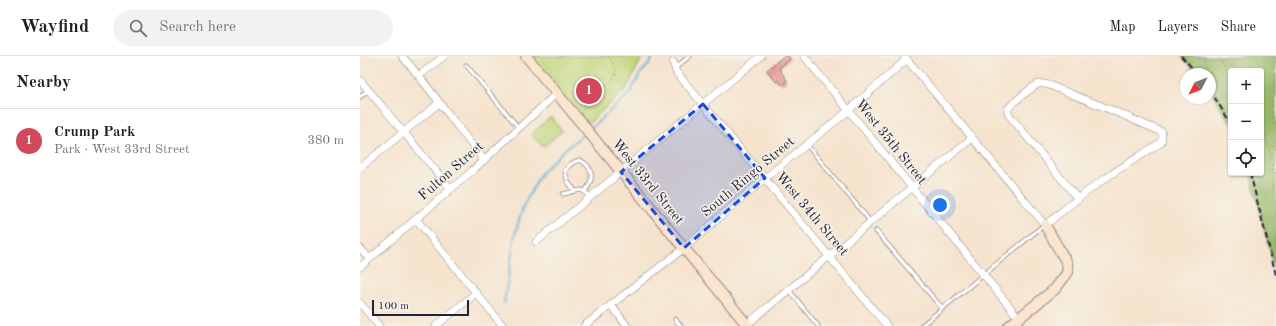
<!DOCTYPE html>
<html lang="en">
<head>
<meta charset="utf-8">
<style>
  body { margin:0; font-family:"Old Standard TT",serif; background:#f2f2f2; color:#202124 }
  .controls { position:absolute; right:12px; top:12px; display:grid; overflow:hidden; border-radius:4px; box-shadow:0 1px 3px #0004 }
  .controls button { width:36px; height:36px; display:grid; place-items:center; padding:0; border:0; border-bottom:1px solid #e0e0e0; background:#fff; color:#202124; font:20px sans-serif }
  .compass { position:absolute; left:820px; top:12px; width:36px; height:36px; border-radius:50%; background:#fff; box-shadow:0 1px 3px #0004; rotate:228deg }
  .scale { position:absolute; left:12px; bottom:10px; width:97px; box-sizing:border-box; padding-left:4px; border:2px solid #22223b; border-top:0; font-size:11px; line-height:14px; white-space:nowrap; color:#22223b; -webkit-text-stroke:3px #f7f3e8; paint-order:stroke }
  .you { position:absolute; left:580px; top:149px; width:14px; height:14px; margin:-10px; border:3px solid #fff; border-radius:50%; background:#1a73e8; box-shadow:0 0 0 6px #1a73e833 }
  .badge { display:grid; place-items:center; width:26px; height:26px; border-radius:50%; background:#d1495b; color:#fff; font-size:13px; font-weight:700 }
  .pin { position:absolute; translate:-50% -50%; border:2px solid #fff; box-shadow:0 1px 4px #0006 }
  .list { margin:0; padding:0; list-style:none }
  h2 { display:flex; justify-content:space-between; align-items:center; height:52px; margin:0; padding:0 16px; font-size:17px }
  h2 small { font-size:13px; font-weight:400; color:#757577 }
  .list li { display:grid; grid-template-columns:26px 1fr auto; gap:12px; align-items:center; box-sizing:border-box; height:64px; padding:0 16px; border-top:1px solid #e0e0e0 }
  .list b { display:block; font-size:15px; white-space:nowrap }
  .list p { margin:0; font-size:13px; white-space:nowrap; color:#757577 }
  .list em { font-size:13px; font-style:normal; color:#757577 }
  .icon { flex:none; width:22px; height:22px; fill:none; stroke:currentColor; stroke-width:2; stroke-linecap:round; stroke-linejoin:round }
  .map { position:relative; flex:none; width:916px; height:270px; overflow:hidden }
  header { display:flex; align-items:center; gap:24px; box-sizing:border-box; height:56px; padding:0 20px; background:#fff; border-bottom:1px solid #e0e0e0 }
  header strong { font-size:19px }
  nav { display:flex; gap:22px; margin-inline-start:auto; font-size:14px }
  .search { width:280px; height:36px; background:#f2f2f2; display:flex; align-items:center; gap:10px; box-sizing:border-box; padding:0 14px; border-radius:22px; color:#757577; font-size:15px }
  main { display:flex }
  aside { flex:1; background:#fff }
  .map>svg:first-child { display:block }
</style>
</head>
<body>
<header>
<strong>Wayfind</strong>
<div class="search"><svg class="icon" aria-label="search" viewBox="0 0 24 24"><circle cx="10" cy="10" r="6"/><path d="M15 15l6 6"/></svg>Search here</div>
<nav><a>Map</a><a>Layers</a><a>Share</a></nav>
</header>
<main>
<aside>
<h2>Nearby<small></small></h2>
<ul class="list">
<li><span class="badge">1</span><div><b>Crump Park</b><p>Park · West 33rd Street</p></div><em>380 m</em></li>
</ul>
</aside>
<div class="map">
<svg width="916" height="270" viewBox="0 0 916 270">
  <rect width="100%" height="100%" fill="#f7f3e8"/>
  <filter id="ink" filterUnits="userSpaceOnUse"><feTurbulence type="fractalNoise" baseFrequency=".025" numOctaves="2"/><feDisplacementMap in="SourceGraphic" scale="8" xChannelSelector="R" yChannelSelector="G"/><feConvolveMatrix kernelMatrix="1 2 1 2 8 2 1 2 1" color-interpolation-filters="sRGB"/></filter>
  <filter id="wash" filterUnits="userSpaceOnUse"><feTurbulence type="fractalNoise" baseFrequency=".012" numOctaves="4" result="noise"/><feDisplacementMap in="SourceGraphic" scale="16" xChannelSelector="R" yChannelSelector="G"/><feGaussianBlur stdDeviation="0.9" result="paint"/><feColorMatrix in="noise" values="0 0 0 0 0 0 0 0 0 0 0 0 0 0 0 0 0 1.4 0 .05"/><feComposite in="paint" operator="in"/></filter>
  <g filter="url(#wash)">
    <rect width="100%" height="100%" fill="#f5e3cd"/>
    <!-- green -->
    <g fill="#c0d679" stroke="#717c5a">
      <polygon points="166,0 283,0 266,33 224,71"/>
      <polygon points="191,61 202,75 183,91 171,78"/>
    </g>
    <!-- forest -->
    <polygon fill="#98b769" stroke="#5d6c52" points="821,0 916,0 916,219 890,117 901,117 901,15 871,15 871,68 850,34 850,18 838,18"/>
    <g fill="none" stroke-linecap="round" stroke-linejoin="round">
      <!-- stream -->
      <g stroke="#5fb0da" stroke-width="2">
        <polyline points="230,73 270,37 280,18 290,7 293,0"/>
        <polyline points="144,247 155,178 163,151 181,117 203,95 225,77"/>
      </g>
    </g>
    <g id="blocks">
      <!-- building -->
      <polygon fill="#e38f8a" points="424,0 428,0 430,3 419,12 427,25 422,29 418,24 416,26 407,14"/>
    </g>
  </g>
  <g filter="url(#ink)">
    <use href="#blocks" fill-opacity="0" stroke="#8c8284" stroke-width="1"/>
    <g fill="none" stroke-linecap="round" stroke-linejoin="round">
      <defs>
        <g id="lane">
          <polyline points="106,9 158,71"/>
          <polyline points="315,12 330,0"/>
          <polyline points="0,41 8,34"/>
          <polyline points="447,89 510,165"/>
          <path d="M215,135L208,126L205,115C209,109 213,105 220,104C233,111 235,123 225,135"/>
          <path d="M203,138C217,136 219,129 231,141"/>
          <polyline points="516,175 582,252"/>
          <polyline points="429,234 458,270"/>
          <polyline points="315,263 321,270"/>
          <polyline points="561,270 684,169"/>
        </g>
        <g id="street">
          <path d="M42,0C71,33 96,70 124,104"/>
          <polyline points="444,0 659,262"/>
          <path d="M544,0L685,169C705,153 725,136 746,122C763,110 782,99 800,87L802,84V76L749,53L689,29C685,28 682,27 679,28C674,29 650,49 648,53C647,56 648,57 649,59L718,143"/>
          <polyline points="313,6 316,16 327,29 527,270"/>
          <polyline points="59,20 84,0"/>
          <polyline points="0,24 91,133"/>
          <polyline points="0,112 79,47"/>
          <polyline points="56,163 143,270"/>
          <polyline points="176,186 401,0"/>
          <polyline points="0,192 9,202"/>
          <polyline points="0,211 112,115 197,37"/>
          <polyline points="0,247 19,270"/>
          <polyline points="251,249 267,270"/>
          <polyline points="76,270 116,237"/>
          <polyline points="224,270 324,192 405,122 482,60 547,3"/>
          <polyline points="385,270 612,82"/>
        </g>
        <g id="secondary">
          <polyline points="166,0 388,270"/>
          <polyline points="649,270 695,233 708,216 707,207 685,169"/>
        </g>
      </defs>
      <!-- lane casing -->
      <use href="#lane" stroke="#8c8284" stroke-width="5"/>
      <!-- street casing -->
      <use href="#street" stroke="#8c8284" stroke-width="8"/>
      <!-- secondary casing -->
      <use href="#secondary" stroke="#8c8284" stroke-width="12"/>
      <!-- path -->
      <g stroke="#8c8284" stroke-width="1" stroke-dasharray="1 3" stroke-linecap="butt">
        <polyline points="858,0 871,22"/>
        <path d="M222,54C228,48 255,25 256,17C256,12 251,5 248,0"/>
        <polyline points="901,71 905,77 916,119"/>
        <polyline points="908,88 916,93"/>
      </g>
      <!-- lane -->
      <use href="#lane" stroke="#fff" stroke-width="3.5"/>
      <!-- street -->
      <use href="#street" stroke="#fff" stroke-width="7"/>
      <!-- secondary -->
      <use href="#secondary" stroke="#fbe5cf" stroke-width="10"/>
      <!-- rail -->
      <g stroke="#22223b" stroke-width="2" stroke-dasharray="6 3" stroke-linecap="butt">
        <polyline points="821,0 838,18"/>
        <polyline points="850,34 871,68"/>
        <polyline points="890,117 916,219"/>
      </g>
    </g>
  </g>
  <!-- marked area -->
  <path fill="#1d4ed8" fill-opacity="0.2" stroke="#1d4ed8" stroke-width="3" stroke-dasharray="8 5" stroke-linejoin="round" d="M343,48L405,122L324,192L261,116Z"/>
  <g text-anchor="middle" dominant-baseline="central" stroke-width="3" stroke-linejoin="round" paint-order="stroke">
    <!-- street labels -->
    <g font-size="14" fill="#22223b" stroke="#f7f3e8">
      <text transform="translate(531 86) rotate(51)">West 35th Street</text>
      <text transform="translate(91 115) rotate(-41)">Fulton Street</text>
      <text transform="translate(388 121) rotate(-40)">South Ringo Street</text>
      <text transform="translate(288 126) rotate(51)">West 33rd Street</text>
      <text transform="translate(452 158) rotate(50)">West 34th Street</text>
    </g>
  </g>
</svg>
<div class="controls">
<button>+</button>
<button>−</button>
<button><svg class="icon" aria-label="locate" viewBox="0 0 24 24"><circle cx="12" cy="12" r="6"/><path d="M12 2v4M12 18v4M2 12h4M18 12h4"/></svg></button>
</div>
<svg class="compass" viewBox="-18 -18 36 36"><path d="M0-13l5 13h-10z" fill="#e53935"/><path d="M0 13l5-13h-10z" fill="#757577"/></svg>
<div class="scale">100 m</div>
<div class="you"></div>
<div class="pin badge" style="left:229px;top:35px">1</div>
</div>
</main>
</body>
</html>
